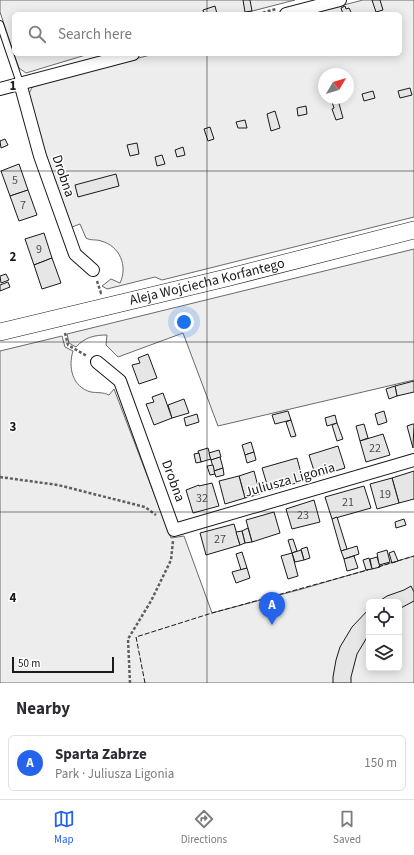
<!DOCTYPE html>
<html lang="en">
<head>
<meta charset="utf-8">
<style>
  body { margin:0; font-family:"Source Sans 3",sans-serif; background:#f2f2f3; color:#2b2b33 }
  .controls { position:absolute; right:12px; bottom:12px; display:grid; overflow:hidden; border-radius:6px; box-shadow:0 2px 10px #0003 }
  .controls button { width:36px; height:36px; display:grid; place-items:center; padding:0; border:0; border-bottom:1px solid #e1e1e2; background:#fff; color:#2b2b33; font:20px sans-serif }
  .compass { position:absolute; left:318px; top:68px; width:36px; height:36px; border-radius:50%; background:#fff; box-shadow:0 2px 10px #0003; rotate:52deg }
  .scale { position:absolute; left:12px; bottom:10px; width:102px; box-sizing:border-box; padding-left:4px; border:2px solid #1a1a1a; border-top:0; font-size:11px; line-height:14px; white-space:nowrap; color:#1a1a1a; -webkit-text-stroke:3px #fff; paint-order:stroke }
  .you { position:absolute; left:184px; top:322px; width:14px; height:14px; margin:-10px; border:3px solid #fff; border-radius:50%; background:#1a73e8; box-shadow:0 0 0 6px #1a73e833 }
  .badge { display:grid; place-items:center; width:26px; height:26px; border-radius:50%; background:#2563eb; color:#fff; font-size:13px; font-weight:700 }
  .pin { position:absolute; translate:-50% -33px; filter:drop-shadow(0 1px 2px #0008) }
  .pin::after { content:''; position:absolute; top:21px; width:14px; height:12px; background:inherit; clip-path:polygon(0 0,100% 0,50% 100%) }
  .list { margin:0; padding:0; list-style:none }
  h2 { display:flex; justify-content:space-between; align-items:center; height:52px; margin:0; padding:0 16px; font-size:17px }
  h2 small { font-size:13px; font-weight:400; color:#7c7c81 }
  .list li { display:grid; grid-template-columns:26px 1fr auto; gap:12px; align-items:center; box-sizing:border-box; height:56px; margin:0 8px 8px; padding:0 8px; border:1px solid #e1e1e2; border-radius:6px }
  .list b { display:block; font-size:15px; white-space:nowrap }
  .list p { margin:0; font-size:13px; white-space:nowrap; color:#7c7c81 }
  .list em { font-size:13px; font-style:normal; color:#7c7c81 }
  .icon { flex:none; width:22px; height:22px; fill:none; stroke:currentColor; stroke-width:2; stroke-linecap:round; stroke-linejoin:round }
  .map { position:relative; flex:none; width:414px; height:683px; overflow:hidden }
  .search { position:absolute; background:#fff; box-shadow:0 2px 10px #0003; left:12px; right:12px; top:12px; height:44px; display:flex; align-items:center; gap:10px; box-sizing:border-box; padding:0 14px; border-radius:6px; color:#7c7c81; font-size:15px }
  .sheet { height:116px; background:#fff }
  nav { display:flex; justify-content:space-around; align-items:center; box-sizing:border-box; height:56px; border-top:1px solid #e1e1e2; background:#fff; font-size:11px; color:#7c7c81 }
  nav a { display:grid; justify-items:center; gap:2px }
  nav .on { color:#2563eb }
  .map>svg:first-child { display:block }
</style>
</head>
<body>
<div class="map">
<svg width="414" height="683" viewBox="0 0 414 683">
  <rect width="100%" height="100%" fill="#fff"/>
  <!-- green -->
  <g fill="#ededed" stroke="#6a6a6a" fill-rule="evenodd">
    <polygon points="0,0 295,0 241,14 14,14 14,54 0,12"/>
    <path d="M363,0H414V217L162,280L155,277L107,289L102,286L111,279L120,283C128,266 120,246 101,241C96,239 91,241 86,238L80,224L72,227L30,110C28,100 27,94 34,85L154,54H400V14H309ZM324,74H348V98H324Z"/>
    <polygon points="14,54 89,54 26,73 19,68"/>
    <path d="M414,249V380L218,426L183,333L118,357L106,345L107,335C95,335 85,337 76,347L69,343L67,334Z"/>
    <path d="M62,336L65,347L73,351C68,367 72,387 91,392C97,393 103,392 109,395L114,389L171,538L184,536L212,613L302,589L414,556V683H0V351ZM369,602H399V668H369Z"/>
  </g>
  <!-- building -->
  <g fill="#e6e6e6" stroke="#1a1a1a">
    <polygon points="243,0 250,0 252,11 245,12"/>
    <polygon points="372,0 380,0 383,10 376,12"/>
    <polygon points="215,6 217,14 204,14 203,10"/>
    <polygon points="345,6 346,9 349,8 352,14 343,14 341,8"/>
    <polygon points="410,88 412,95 400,98 398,91"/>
    <polygon points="373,91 375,98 364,101 362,94"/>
    <polygon points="338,100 343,118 336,120 332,109 334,108 332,102"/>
    <polygon points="306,106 307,114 298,116 297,108"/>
    <polygon points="275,111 280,128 271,131 267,114"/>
    <polygon points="245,120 247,128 238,128 236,122"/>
    <polygon points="210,127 214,139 208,141 204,129"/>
    <polygon points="5,139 8,145 1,148 0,141"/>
    <polygon points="137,143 139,154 130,156 127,145"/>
    <polygon points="183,147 185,155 177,157 175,150"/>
    <polygon points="162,155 165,164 157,166 155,157"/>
    <polygon points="19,164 28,190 10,196 1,171"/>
    <polygon points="116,174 119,186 78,197 75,185"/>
    <polygon points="28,190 37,215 19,221 10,196"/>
    <polygon points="44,233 52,258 34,265 25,239"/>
    <polygon points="52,258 61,283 42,289 34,265"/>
    <polygon points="6,274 9,280 1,283 0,276"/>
    <polygon points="8,282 10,287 0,291 0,285"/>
    <polygon points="148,354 157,378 139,384 132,365 140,363 138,358"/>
    <polygon points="414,381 414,392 397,396 395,386"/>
    <polygon points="395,386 397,396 389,399 386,389"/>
    <polygon points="163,393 172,418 154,425 146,404 154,402 152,397"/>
    <polygon points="184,399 189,413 172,418 168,405"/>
    <polygon points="288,411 291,420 275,424 272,415"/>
    <polygon points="384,411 387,422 378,425 375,414"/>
    <polygon points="197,414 199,422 186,426 184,418"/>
    <polygon points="335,415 337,423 327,426 325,418"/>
    <polygon points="291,420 296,436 291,437 286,422"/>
    <polygon points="337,423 343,439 337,441 332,425"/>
    <polygon points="364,424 368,438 360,441 356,426"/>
    <polygon points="413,424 414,424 413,448 407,426"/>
    <polygon points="383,434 390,455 366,462 360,441"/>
    <polygon points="251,442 254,452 245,455 242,445"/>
    <polygon points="338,446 345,468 316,477 309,455"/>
    <polygon points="208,448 211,459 201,462 198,451"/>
    <polygon points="219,450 221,457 211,460 209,453"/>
    <polygon points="254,452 256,460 247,463 245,455"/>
    <polygon points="199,453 201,462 196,463 194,454"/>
    <polygon points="220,457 223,468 214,471 211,460"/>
    <polygon points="297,458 303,481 269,491 262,468"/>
    <polygon points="213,465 215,474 210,475 207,466"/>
    <polygon points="223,468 224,475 216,477 214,471"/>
    <polygon points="254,471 260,494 245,498 239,476"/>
    <polygon points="414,471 414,499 399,503 392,478"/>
    <polygon points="239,476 245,498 225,504 219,481"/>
    <polygon points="392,478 399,503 377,509 370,484"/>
    <polygon points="212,483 219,506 193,513 186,490 199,485 199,486"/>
    <polygon points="364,486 371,508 332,519 325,497"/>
    <polygon points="314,500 320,522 292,529 286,509"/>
    <polygon points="274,512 280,533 252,542 246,520"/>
    <polygon points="337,517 347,549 341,551 332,519"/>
    <polygon points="404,519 406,525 396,528 395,522"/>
    <polygon points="234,524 240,545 206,555 200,533"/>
    <polygon points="248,528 252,542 245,543 242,531"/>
    <polygon points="242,531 245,543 240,545 236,532"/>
    <polygon points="293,539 297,551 292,553 288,540"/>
    <polygon points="357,546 359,554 344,559 341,551"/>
    <polygon points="307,547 310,558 304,560 301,549"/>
    <polygon points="301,550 304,560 295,562 292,553"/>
    <polygon points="387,550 390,562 379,565 377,553"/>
    <polygon points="394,551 398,561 392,563 389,553"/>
    <polygon points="242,552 247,568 241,570 236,554"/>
    <polygon points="292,553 298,576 288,579 281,556"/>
    <polygon points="354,556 358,568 347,571 344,559"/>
    <polygon points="377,557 380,567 372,569 370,559"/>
    <polygon points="369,558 372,569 366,570 363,560"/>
    <polygon points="247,568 250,578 236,583 232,572"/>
    <polygon points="411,586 414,592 414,601 399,609 399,602 378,602 387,596 404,590"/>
    <polygon points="369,609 369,634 357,654 351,677 351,683 333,683 333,677 336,660 340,647 352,627"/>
  </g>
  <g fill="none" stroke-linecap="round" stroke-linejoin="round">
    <defs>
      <polyline id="service" points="0,24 20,83"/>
      <g id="minor">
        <polyline points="286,14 340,0"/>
        <polyline points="20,83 40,156 75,254 93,270"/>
        <polyline points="0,89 133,54"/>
        <polyline points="97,362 120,381 174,530 414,460"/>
      </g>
      <g id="secondary">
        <path id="s1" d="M0,332L226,278L414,230"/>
      </g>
    </defs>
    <!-- service casing -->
    <use href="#service" stroke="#1a1a1a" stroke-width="8"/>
    <!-- minor casing -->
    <use href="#minor" stroke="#1a1a1a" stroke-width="14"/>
    <!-- secondary casing -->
    <use href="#secondary" stroke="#1a1a1a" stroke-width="18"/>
    <!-- path -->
    <g stroke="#5f5f5f" stroke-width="2.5" stroke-dasharray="3 2" stroke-linecap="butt">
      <polyline points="258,14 276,9"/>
      <polyline points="97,281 101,293 102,292"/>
      <polyline points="65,333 68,345 87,356"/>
      <polyline points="0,477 58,485 145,507 156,515"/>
      <polyline points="130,683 128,639 151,601 171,560 173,541"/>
    </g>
    <!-- service -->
    <use href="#service" stroke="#fff" stroke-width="6"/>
    <!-- minor -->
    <use href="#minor" stroke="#fff" stroke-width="12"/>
    <!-- secondary -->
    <use href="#secondary" stroke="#fff" stroke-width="17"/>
    <!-- fence -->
    <g stroke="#1a1a1a" stroke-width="1" stroke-dasharray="5 2" stroke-linecap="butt">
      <polyline points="378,567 414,556"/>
      <polyline points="145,683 136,637 212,613 368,570"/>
    </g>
  </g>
  <!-- grid -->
  <path fill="none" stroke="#1a1a1a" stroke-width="1" stroke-opacity="0.55" d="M207,0V14M207,54V683M0,171H414M0,342H414M0,512H414"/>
  <g text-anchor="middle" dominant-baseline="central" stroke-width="3" stroke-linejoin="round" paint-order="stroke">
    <!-- number labels -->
    <g font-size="12" fill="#4d4d4d">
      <text x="15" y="180">5</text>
      <text x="23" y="205">7</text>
      <text x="39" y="249">9</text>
      <text x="375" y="448">22</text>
      <text x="385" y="494">19</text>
      <text x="202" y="498">32</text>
      <text x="348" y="502">21</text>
      <text x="303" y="515">23</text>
      <text x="220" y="539">27</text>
    </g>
    <!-- street labels -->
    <g font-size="14" fill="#1a1a1a" stroke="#fff">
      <text transform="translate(63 176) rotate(71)">Drobna</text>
      <text stroke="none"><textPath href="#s1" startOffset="213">Aleja Wojciecha Korfantego</textPath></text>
      <text transform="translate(290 480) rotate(-16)">Juliusza Ligonia</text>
      <text transform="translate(173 481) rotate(70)">Drobna</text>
    </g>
  </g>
  <g font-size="13" text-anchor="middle" font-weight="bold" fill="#1a1a1a" stroke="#fff" stroke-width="3" stroke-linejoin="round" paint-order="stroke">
    <text x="13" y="90">1</text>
    <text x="13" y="261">2</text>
    <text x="13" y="431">3</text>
    <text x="13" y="602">4</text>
  </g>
</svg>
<div class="controls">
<button><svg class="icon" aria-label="locate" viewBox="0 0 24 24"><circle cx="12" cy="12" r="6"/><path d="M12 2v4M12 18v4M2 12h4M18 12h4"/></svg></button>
<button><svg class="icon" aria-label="layers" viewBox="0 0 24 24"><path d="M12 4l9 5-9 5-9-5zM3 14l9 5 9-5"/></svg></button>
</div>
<svg class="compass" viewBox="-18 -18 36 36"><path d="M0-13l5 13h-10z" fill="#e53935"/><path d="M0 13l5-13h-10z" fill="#7c7c81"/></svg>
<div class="scale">50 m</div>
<div class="you"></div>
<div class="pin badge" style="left:272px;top:625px">A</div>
<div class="search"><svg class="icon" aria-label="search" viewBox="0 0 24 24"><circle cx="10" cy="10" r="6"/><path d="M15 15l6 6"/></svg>Search here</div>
</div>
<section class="sheet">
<h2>Nearby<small></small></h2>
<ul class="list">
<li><span class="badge">A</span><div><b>Sparta Zabrze</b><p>Park · Juliusza Ligonia</p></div><em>150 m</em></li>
</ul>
</section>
<nav>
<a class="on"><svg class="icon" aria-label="map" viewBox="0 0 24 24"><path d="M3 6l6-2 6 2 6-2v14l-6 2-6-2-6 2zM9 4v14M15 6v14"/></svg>Map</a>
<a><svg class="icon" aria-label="directions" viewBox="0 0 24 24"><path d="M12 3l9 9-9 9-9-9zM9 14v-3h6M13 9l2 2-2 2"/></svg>Directions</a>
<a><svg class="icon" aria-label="saved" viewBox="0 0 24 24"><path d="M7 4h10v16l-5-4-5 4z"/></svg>Saved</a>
</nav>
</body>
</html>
